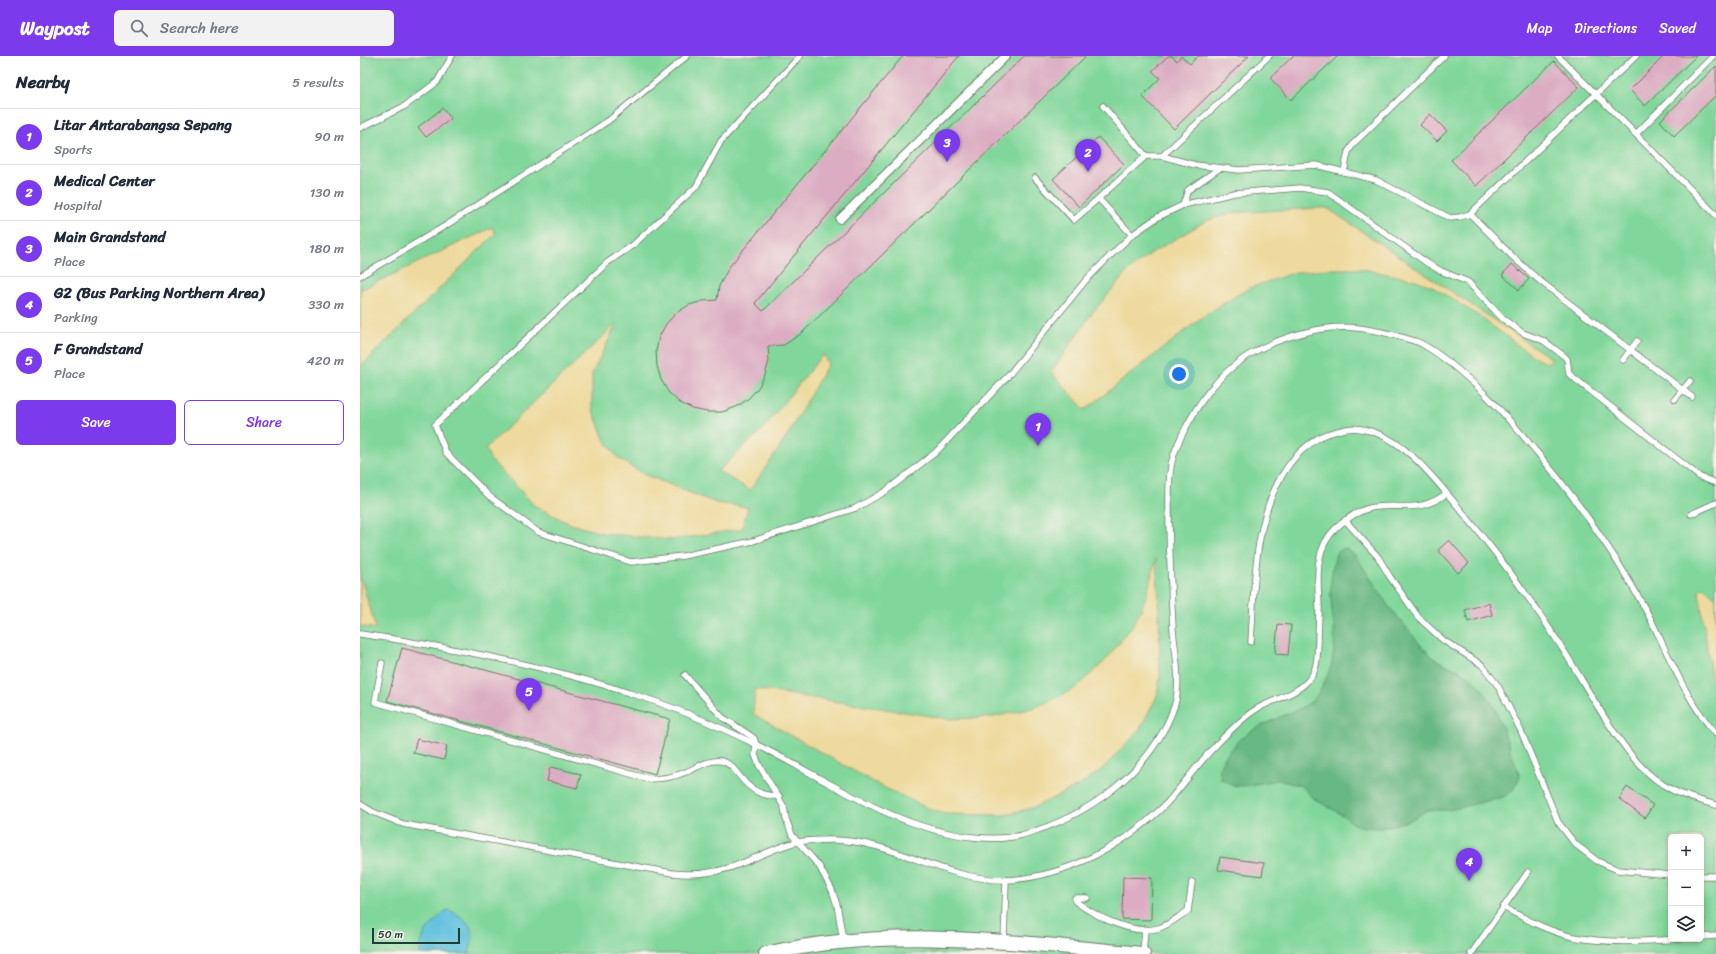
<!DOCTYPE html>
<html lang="en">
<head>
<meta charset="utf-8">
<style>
  body { margin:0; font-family:Sriracha,sans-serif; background:#f2f2f3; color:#1f2937 }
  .controls { position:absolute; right:12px; bottom:12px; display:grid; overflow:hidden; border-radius:6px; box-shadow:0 2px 6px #0003 }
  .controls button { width:36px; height:36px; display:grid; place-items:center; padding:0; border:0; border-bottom:1px solid #e0e1e3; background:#fff; color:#1f2937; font:20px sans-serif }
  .scale { position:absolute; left:12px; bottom:10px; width:88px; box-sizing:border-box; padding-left:4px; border:2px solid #1f3d34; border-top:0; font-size:11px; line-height:14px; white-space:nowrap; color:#1f3d34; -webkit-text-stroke:3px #f7f3e8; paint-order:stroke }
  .you { position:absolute; left:819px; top:318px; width:14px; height:14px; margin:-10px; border:3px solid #fff; border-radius:50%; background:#1a73e8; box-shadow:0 0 0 6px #1a73e833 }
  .badge { display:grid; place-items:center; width:26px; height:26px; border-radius:50%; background:#7c3aed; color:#fff; font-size:13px; font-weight:700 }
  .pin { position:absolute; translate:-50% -33px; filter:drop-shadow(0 1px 2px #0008) }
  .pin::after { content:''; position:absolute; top:21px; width:14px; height:12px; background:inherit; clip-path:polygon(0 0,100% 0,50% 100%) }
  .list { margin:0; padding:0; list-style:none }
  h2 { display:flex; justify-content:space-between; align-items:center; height:52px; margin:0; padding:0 16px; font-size:17px }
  h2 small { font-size:13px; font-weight:400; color:#747a83 }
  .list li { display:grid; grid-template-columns:26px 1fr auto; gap:12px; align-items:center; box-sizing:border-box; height:56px; padding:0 16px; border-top:1px solid #e0e1e3 }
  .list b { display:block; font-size:15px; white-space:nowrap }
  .list p { margin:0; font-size:13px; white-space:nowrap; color:#747a83 }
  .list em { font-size:13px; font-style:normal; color:#747a83 }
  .actions { display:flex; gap:8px; padding:12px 16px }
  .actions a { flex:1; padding:9px 0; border:1px solid #7c3aed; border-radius:6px; text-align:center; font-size:14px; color:#7c3aed }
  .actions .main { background:#7c3aed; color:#fff }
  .icon { flex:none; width:22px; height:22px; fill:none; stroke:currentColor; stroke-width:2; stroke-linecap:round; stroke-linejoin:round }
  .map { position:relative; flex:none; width:1356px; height:898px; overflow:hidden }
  header { display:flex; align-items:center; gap:24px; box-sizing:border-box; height:56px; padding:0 20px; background:#7c3aed; color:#fff }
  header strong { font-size:19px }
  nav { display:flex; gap:22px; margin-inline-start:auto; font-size:14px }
  .search { width:280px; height:36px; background:#f2f2f3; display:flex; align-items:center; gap:10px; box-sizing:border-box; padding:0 14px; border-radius:6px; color:#747a83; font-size:15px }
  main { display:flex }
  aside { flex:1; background:#fff }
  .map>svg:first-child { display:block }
</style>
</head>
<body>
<header>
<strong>Waypost</strong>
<div class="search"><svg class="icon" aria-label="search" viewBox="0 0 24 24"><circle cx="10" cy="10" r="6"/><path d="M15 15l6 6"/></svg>Search here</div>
<nav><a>Map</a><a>Directions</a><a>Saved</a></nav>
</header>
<main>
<aside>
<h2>Nearby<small>5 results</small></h2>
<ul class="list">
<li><span class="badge">1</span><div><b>Litar Antarabangsa Sepang</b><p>Sports</p></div><em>90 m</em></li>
<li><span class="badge">2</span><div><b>Medical Center</b><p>Hospital</p></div><em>130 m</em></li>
<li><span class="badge">3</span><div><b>Main Grandstand</b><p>Place</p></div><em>180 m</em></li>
<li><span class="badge">4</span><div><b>G2 (Bus Parking Northern Area)</b><p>Parking</p></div><em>330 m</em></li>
<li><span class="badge">5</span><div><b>F Grandstand</b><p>Place</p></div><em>420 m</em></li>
</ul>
<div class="actions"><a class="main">Save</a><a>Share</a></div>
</aside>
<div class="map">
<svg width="1356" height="898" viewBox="0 0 1356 898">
  <rect width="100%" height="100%" fill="#f7f3e8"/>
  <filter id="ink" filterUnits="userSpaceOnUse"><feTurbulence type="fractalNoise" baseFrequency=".025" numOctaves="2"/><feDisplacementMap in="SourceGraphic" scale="8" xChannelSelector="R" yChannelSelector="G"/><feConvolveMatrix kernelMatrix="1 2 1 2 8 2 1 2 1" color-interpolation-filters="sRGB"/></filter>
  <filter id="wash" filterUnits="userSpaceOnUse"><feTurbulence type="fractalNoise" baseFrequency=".012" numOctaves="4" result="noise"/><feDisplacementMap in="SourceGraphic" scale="16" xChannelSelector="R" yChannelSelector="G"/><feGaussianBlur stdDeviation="0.9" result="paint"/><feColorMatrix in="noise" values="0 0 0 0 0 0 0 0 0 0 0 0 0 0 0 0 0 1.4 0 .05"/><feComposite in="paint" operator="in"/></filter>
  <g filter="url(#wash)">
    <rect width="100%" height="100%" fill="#f0e3c7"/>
    <!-- green -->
    <path fill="#81d79b" stroke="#508a68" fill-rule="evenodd" d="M0,0H1356V898H0ZM1311,781H1341V883H1311Z"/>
    <!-- forest -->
    <path fill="#68b883" stroke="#447a5c" d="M985,492L995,499L1003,511L1027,548L1063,592L1075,603L1106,618L1120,630L1135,652L1160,721L1153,734L1143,741L1089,754H1067L1048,765L1021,772L1004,771L994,768L984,760L953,742L942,730L918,724L883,730L871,729L861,723L859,711C878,678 894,673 927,658C935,655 947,650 953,644C962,634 969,618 972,606C979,580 969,552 971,527C971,517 974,507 976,497Z"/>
    <!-- sand -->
    <g fill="#eeda9e" stroke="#868c69">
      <polygon points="959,152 967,152 1192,303 1187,307 1177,303 1116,258 1071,230 1053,223 1002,213 967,213 933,217 889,232 845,259 725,354 691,316 732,257 769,214 793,196 846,165 871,157"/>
      <polygon points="133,171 135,178 0,311 0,234"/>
      <polygon points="257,267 232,318 232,352 244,383 258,402 283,418 356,447 388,451 382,473 311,484 242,477 210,468 175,450 130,403 126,392"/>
      <polygon points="463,298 468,308 424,385 390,434 358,415 402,374"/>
      <polygon points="796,502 799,548 800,621 797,640 779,675 741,714 720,729 675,751 645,759 585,758 570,753 521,730 393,658 395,633 590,663 634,661 673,652 695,643 717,631 745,605 772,570 780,556 787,538"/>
      <polygon points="0,519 16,573 0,570"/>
      <polygon points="1343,531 1356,542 1356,649 1355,647 1339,535"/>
    </g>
    <!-- water -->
    <path fill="#5fc1dd" stroke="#3f7f88" d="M88,854C99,858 111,866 112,878C113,885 110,892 109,898H60C60,880 67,874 78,862C82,858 83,856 88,854Z"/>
    <g id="blocks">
      <!-- building -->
      <g fill="#dcadc2">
        <polygon points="543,0 599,0 395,247 403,255 664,0 726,0 442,277 424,289 408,290 409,305 405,319 398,332 388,343 376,351 362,356 347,356 333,353 320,347 309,337 301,324 297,310 296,295 299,281 306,268 316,257 329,249 343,245 357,244 359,230 369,211"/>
        <polygon points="808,0 812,0 817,5 821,0 830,8 838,0 889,0 814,73 782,40 800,22 792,15"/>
        <polygon points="933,0 978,0 931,44 910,22"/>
        <polygon points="1304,0 1336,0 1285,50 1270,34"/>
        <polygon points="1194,5 1219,31 1116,130 1091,104"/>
        <polygon points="1356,10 1356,39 1314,80 1300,65"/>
        <polygon points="83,52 91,63 66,81 58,71"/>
        <polygon points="1070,58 1087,75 1077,85 1060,69"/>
        <polygon points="738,81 764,108 719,151 693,123"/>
        <polygon points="1152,208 1169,223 1159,234 1142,219"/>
        <polygon points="1089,484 1109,507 1098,517 1078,494"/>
        <polygon points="1129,547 1132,559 1108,566 1105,554"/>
        <polygon points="918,568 931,569 928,599 915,598"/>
        <polygon points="42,592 310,663 295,718 27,645"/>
        <polygon points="57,683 87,690 84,704 53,697"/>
        <polygon points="190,711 221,718 217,732 187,725"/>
        <polygon points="1267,731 1293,749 1285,762 1259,743"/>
        <polygon points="860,801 904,807 902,820 858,814"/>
        <polygon points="763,821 792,822 791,864 762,863"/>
      </g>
    </g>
  </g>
  <g filter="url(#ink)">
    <use href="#blocks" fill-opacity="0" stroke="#687767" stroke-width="1"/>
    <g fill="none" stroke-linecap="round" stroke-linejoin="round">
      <defs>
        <g id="service">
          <polyline points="440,0 361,85 336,131 273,189 248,206 75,369 86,397 129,440 178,476 271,506 323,500 393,485 496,452 526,435 576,396 648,320 726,224 753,197 772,179 798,161 823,149 874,137 940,132 968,136 1067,207 1081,215 1108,226 1143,263 1163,277 1184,285 1204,300 1207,303 1209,318 1340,421 1356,427"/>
          <polyline points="1198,0 1356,159"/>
          <polyline points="743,50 786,100"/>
          <polyline points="0,72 45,50 77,26 92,0"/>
          <polyline points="1276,78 1353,0"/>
          <polyline points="802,100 909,0"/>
          <polyline points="984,116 988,96 994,87 1084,0"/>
          <polyline points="675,122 714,164 786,100 802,100 835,109 879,114 956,109 1016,124 1090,162 1100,161 1110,158 1276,0"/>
          <polyline points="739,143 772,179"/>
          <polyline points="823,149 828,134 860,112"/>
          <polyline points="1110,158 1153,201 1180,225 1332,341"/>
          <polyline points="0,220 85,170 248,65 327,0"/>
          <polyline points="1263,304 1277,285"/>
          <polyline points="1315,343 1330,325"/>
          <polyline points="1331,458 1356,447"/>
          <polyline points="985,464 1018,501 1030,521 1059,562 1083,584 1122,609 1138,630 1161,675 1198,766 1215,788 1237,805 1258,814 1311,819"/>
          <path d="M0,578C89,591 184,609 269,637C313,650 356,669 397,689C467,723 534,773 613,781C629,783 646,783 662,779C727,761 791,716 814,651C822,628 815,597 813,573C811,533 809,494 809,454C809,438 808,421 812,405C817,386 827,369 837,352C865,309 897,288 947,276C979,268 1003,271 1034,279C1043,282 1054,284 1062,288C1082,299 1108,322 1124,337C1138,351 1151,366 1164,381C1211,435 1254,495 1288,558C1309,599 1325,643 1356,678"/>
          <path d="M891,586C895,524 893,443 940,396C948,389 957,381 967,378C980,374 992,370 1006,374C1040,381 1068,415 1089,440C1131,489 1170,541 1204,595C1226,630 1250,675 1277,706C1301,733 1322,740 1356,749"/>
          <path d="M22,607L15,646L289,723C302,723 314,721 326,716C337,712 348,703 361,705C380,708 381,741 419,740"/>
          <polyline points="325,619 362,661 394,682 396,689 395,699 399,709 424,751 426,763 432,779 459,810 472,834 477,849 483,884"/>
          <path d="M0,748L13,756L43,768L312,817C337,820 362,816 385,806C402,799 419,790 437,786C448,784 461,784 472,784C516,784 555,805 597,817C612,821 630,824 646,824C706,821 764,790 806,748C824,728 839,706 858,687C870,675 881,663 895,654C913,643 938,639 951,621C958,611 957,598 958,587C958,575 959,564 959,552C958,523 953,494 976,472C986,463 997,455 1010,452C1039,446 1059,459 1087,437"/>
          <polyline points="1341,820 1356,820"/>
          <path d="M727,842H715V845C735,860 773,880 799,872C809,869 819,860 828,855L832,826"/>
          <path d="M1143,851C1166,863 1189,876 1214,881C1249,888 1286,885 1321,883"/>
          <polyline points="1341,881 1356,880"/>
          <polyline points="644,885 646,824"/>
          <polyline points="783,898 785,873"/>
          <polyline points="1111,898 1168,816"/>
        </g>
        <polyline id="pedestrian" points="480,163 646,0"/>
        <path id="tertiary" d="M406,898C529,869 658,887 783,898"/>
      </defs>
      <!-- service casing -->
      <use href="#service" stroke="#687767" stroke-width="7"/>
      <!-- pedestrian casing -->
      <use href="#pedestrian" stroke="#687767" stroke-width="10"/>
      <!-- tertiary casing -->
      <use href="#tertiary" stroke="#687767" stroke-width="16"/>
      <!-- service -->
      <use href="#service" stroke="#fff" stroke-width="5.5"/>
      <!-- pedestrian -->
      <use href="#pedestrian" stroke="#fff" stroke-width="8"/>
      <!-- tertiary -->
      <use href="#tertiary" stroke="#fff" stroke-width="14"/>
    </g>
  </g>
</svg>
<div class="controls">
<button>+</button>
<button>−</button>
<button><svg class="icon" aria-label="layers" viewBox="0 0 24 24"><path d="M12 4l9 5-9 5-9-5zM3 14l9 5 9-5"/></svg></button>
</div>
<div class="scale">50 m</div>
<div class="you"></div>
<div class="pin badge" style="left:678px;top:390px">1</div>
<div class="pin badge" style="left:728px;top:116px">2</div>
<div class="pin badge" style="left:587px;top:106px">3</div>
<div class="pin badge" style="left:1109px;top:825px">4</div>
<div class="pin badge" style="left:169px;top:655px">5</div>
</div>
</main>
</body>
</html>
